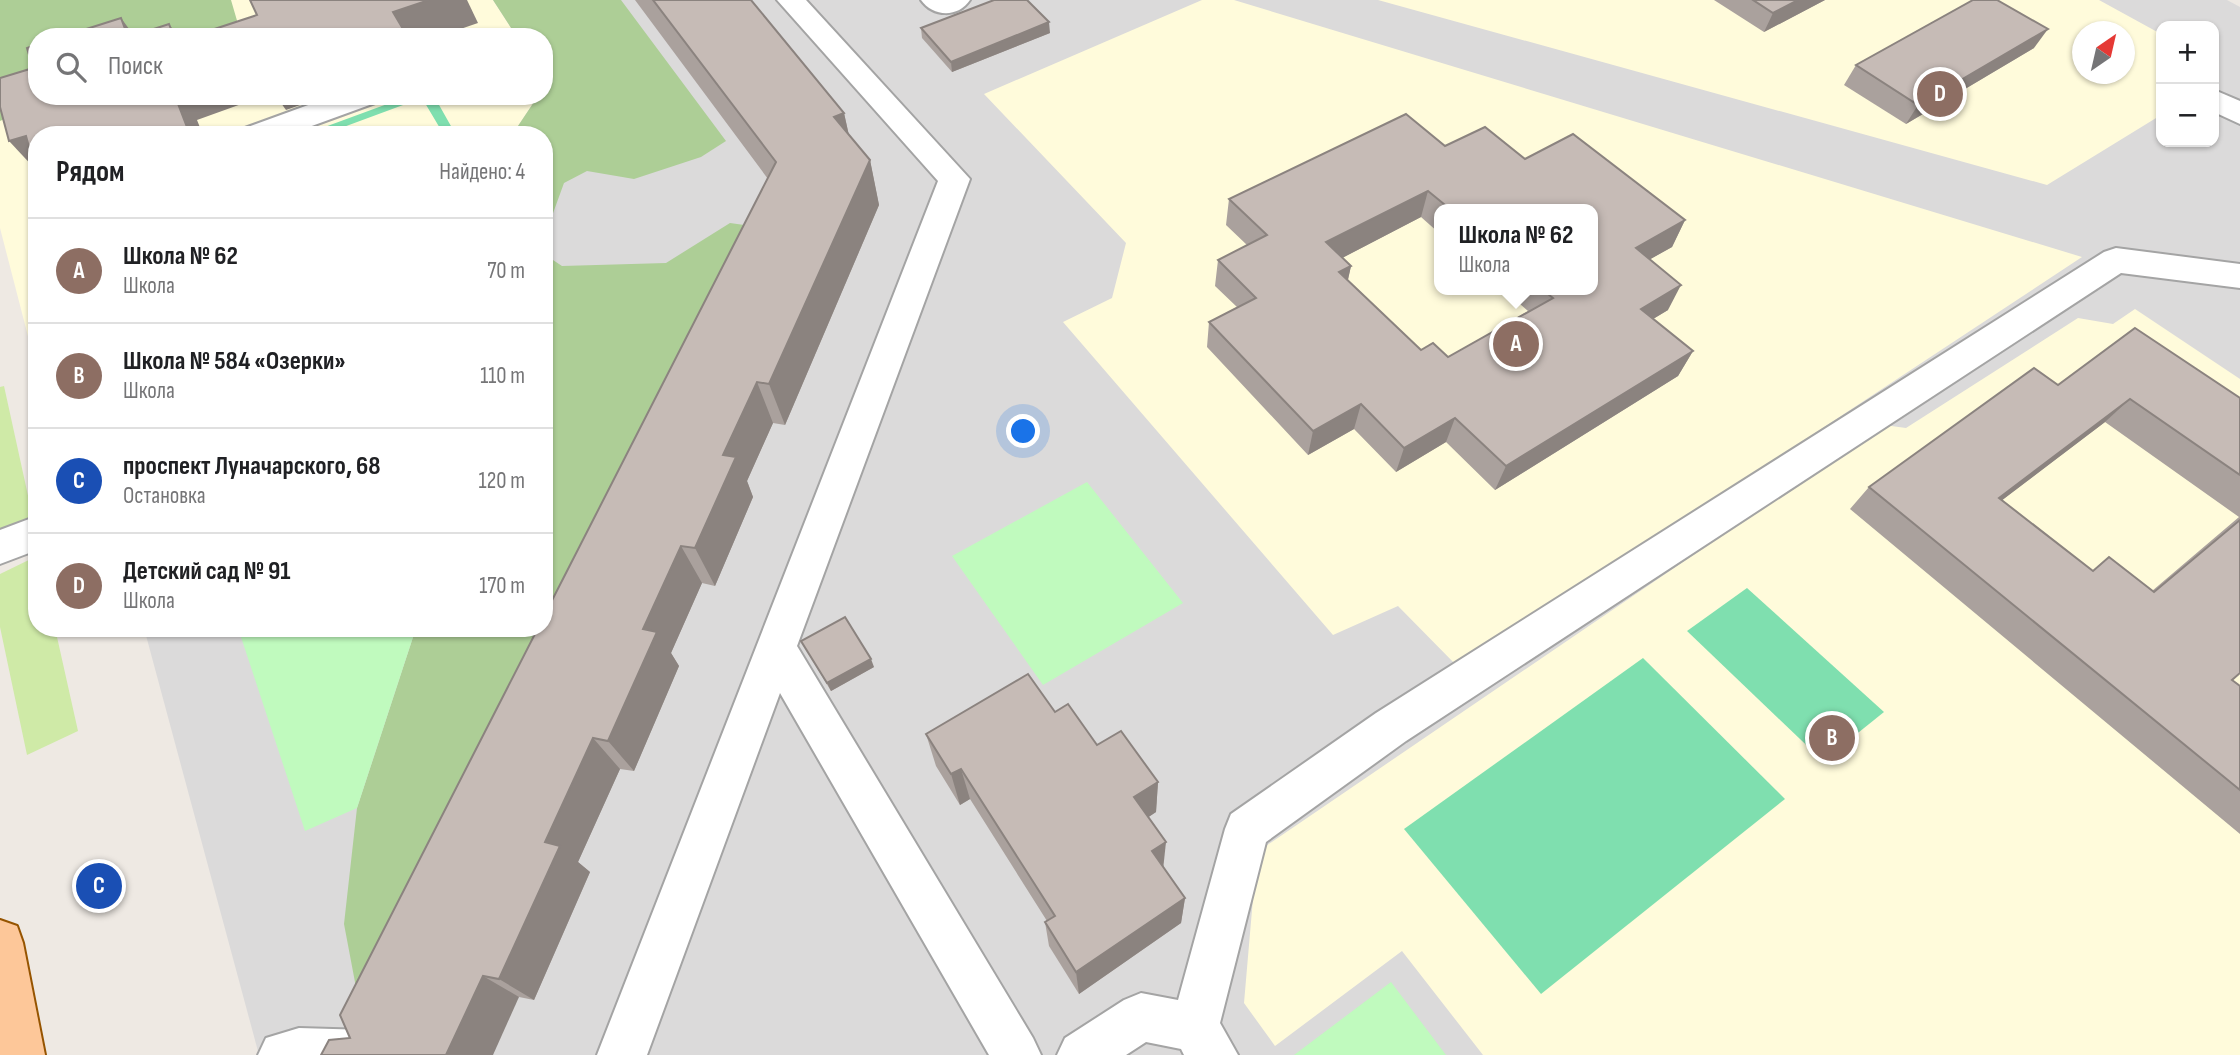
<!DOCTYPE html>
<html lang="ru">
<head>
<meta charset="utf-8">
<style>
  body { margin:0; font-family:"Sofia Sans Condensed",sans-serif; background:#f2f2f2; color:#202124 }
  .controls { position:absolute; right:21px; top:21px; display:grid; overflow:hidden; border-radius:14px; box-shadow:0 2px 5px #0004 }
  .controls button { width:63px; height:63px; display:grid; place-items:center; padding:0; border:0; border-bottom:2px solid #e0e0e0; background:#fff; color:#202124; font:35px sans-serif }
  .compass { position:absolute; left:2072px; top:21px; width:63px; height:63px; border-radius:50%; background:#fff; box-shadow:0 2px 5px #0004; rotate:34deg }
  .you { position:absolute; left:1024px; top:432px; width:24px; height:24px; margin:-18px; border:5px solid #fff; border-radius:50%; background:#1a73e8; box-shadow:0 0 0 10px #1a73e833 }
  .badge { display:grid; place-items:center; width:46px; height:46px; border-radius:50%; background:#ca0016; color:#fff; font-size:23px; font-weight:700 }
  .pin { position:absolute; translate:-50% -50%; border:4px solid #fff; box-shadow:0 2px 7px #0006 }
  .popup { position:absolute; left:1434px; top:204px; width:164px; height:91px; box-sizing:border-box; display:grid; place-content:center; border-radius:14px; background:#fff; filter:drop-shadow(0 2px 5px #0005); font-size:23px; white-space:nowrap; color:#757577 }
  .popup b { font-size:26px; color:#202124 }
  .popup::after { content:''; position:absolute; left:50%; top:100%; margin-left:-14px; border:14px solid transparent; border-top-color:#fff }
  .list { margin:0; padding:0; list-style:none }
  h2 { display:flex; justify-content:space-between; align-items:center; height:91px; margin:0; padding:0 28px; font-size:30px }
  h2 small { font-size:23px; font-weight:400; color:#757577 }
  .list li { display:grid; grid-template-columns:46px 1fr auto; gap:21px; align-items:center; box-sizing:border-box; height:105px; padding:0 28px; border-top:2px solid #e0e0e0 }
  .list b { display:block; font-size:26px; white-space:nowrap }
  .list p { margin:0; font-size:23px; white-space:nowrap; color:#757577 }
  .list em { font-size:23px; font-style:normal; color:#757577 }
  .icon { flex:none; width:38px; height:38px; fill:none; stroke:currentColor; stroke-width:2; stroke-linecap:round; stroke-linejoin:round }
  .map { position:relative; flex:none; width:2240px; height:1055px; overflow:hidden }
  .search { position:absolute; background:#fff; box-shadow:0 2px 5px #0004; left:28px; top:28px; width:525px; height:77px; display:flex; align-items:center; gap:18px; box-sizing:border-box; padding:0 24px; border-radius:28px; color:#757577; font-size:26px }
  .panel { position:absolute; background:#fff; box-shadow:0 2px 5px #0004; left:28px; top:126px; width:525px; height:511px; border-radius:28px }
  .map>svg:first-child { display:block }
</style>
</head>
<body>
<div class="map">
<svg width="2240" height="1055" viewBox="0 0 2240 1055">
  <rect width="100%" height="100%" fill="#eee9e3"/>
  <!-- residential -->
  <path fill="#dbdada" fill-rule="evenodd" d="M0,0H2227L2240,7V1055H259L144,628H544V135H37ZM2161,26H2214V142H2161ZM2082,32H2124V74H2082ZM37,37H544V96H37ZM1439,209H1593V290H1439Z"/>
  <!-- education -->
  <g fill="#fffbdb" fill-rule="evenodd">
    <polygon points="0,0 493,0 517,37 37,37 37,96 538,96 512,135 37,135 37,371 0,228"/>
    <path d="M1202,0H1234L2082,257L1459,668L1398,606L1333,635L1063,322L1112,298L1126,243L984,94ZM1439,209H1593V290H1439Z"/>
    <path d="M1378,0H2099L2161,34V115L2047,185ZM2082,32H2124V74H2082Z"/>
    <polygon points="2135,309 2240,379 2240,1055 1483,1055 1402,951 1275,1046 1244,1003 1257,852 1884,425 1906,428 2078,318 2113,324"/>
  </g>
  <!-- grass -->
  <g fill="#cfeaa7">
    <polygon points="4,386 34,523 0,537 0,387"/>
    <polygon points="37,556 37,628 55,628 78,731 27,755 0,627 0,574"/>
  </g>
  <!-- forest -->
  <g fill="#adce96">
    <polygon points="0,0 231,0 238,24 232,37 37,37 37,95 21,111 0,121"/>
    <polygon points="493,0 621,0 726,141 701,157 634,179 587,171 564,183 544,238 544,135 512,135 538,96 544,96 547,83 544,78 544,37 517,37"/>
    <polygon points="730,223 765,228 365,1035 344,924 357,808 416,628 544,628 544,254 562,266 666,263"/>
  </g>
  <!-- park -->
  <g fill="#c0fabe">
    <polygon points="1087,482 1183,603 1043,685 952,556"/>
    <polygon points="238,628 416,628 357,808 305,831"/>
    <polygon points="1391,982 1446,1055 1294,1055"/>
  </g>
  <!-- pitch -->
  <g fill="#7fdfaf">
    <polygon points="409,96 434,96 456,135 444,135 422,98 322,135 303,135"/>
    <polygon points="1747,588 1884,712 1823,761 1687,631"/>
    <polygon points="1643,658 1785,799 1541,994 1404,829"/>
  </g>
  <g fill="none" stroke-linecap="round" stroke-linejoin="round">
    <defs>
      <g id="minor">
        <polygon points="777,0 806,0 970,179 797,646 1033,1038 1041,1055 989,1055 780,693 647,1055 597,1055 938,181"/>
        <path d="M921,0H970C958,18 933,17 921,0Z"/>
        <polygon points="2219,92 2240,101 2240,124 2214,112 2214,94"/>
        <polygon points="333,96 379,96 375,103 287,135 241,135 245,128"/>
        <polygon points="2116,248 2240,264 2240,288 2121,273 1406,741 1266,842 1220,1023 1238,1055 1184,1055 1181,1049 1146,1042 1126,1055 1057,1055 1065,1038 1124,1000 1141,993 1178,1000 1225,829 1231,814 1376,713 2104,252"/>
        <polygon points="37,516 37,550 0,564 0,530"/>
        <polygon points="299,1028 367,1030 384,1038 392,1055 258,1055 266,1038"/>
      </g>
      <polygon id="major" points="0,920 17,926 23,943 45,1055 0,1055"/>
    </defs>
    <!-- minor casing -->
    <use href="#minor" stroke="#a4a4a4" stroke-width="4"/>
    <!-- major casing -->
    <use href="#major" stroke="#965400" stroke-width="4"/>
    <!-- minor -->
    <use href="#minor" fill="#fff" fill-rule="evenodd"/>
    <!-- major -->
    <use href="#major" fill="#fdc799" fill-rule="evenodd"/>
  </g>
  <!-- wall -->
  <g fill="#aaa19d" fill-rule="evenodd">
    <polygon points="635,0 751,0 844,113 849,136 870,160 879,205 785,425 773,423 747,481 753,497 715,586 702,583 671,653 679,666 634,771 620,769 578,862 590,872 534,1000 519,997 350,1038 768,179"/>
    <polygon points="1714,0 1825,0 1764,32"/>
    <polygon points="921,28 1050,33 952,72 922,38"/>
    <polygon points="2034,48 1906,124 1844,85 1856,65"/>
    <path d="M1445,146L1525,159L1685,220L1672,247L1650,259L1668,310L1653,319L1693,351L1678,376L1495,490L1446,442L1396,472L1354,429L1308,455L1207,347L1209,322L1237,307L1215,286L1218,260L1247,245L1226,225L1229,199ZM1439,209H1593V290H1504L1528,311L1448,357L1421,350L1348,280L1351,266L1342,258L1421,217L1439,233Z"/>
    <path d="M2058,385L2240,398V673L2232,680L2240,686V834L1850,509L1869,487ZM2105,422L2239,517L2152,591L2092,570L2002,500Z"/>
    <polygon points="801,641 874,667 831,691 805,648"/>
    <polygon points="1055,712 1097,745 1158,782 1156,812 1148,817 1164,868 1185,898 1181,923 1079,994 1049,946 1045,922 1047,921 970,799 960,805 936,766 926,734"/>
  </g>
  <!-- shaded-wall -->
  <g fill="#8b837f">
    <polygon points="429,0 467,0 478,23 437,37 381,37 393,12"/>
    <polygon points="1798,0 1825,0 1764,32 1773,13"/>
    <polygon points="121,18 135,37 128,37"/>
    <polygon points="1049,22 1050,33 952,72 951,62"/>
    <polygon points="169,24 178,37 174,37"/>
    <polygon points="2048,29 2034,48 1906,124 1918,105"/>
    <polygon points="175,96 264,96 197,120 203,135 190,135"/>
    <polygon points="276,96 326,96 286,110"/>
    <polygon points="844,113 854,158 834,117"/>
    <polygon points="26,136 37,171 9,141"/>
    <polygon points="870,160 879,205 785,425 769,384"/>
    <polygon points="1428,191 1421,217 1321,269 1326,242"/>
    <polygon points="1685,220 1672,247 1624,274 1636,248"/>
    <polygon points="1351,266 1345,292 1339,272"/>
    <polygon points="1681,285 1668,310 1628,334 1641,309"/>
    <polygon points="1693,351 1678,376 1495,490 1506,466"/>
    <polygon points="757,382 773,423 747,481 753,497 715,586 695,548 723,455"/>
    <polygon points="2130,399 2105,422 1976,520 1999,498"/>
    <polygon points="1361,404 1354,429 1308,455 1313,431"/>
    <polygon points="1455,418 1446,442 1396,472 1404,448"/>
    <polygon points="681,546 702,583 671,653 679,666 634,771 608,741 643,629"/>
    <polygon points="871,659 874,667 831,691 827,683"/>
    <polygon points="593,738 620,769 578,862 590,872 534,1000 499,979 545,842"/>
    <polygon points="961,769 970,799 960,805 951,774"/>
    <polygon points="1158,782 1156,812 1134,827 1134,797"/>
    <polygon points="1166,842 1163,870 1152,851"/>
    <polygon points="1185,898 1181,923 1079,994 1076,972"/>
    <polygon points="483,976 519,997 493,1055 446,1055"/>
  </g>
  <!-- building -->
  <g fill="#c6bbb6" stroke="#8b837f" stroke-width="2" fill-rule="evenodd">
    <polygon points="250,0 429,0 393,12 403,29 381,37 190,37 257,15"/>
    <polygon points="653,0 751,0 844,113 834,117 870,160 769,384 757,382 723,455 736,457 695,548 681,546 643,629 657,632 608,741 593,738 545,842 560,846 499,979 483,976 446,1055 321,1055 329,1040 350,1038 340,1015 538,628 544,628 544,616 776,162"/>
    <polygon points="994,0 1027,0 1049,22 951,62 921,28"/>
    <polygon points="1753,0 1798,0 1773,13"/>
    <polygon points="1973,0 1997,0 2048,29 1918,105 1856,65"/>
    <polygon points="121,18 128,37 61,37"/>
    <polygon points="169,24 174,37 129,37"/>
    <polygon points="37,44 37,96 175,96 190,135 37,135 37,176 26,136 9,141 0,107 0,78 33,68 27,48"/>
    <path d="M1406,114L1445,146L1485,127L1525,159L1573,134L1685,220L1636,248L1681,285L1641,309L1693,351L1506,466L1455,418L1404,448L1361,404L1313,431L1209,322L1256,298L1218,260L1267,235L1229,199ZM1428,191L1450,209H1593V290H1543L1553,298L1448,357L1433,343L1421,350L1339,272L1351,266L1326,242Z"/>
    <polygon points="2135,328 2240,398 2240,475 2130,399 1999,498 2093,571 2109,557 2154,592 2240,520 2240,673 2232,680 2240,686 2240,790 1869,487 2034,368 2058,385"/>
    <polygon points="845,617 871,659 827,683 801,641"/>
    <polygon points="1028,674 1055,712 1068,704 1097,745 1121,731 1158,782 1134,797 1166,842 1152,851 1185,898 1076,972 1045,922 1055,916 961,769 951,774 926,734"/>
  </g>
</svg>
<div class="controls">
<button>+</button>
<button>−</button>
</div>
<svg class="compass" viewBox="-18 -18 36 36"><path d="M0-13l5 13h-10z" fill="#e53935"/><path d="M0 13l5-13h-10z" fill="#757577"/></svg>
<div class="you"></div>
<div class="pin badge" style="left:1516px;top:344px;background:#8d6e63">A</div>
<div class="popup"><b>Школа № 62</b>Школа</div>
<div class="pin badge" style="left:1832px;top:738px;background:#8d6e63">B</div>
<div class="pin badge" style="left:99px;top:886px;background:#1a4fb4">C</div>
<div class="pin badge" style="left:1940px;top:94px;background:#8d6e63">D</div>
<div class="search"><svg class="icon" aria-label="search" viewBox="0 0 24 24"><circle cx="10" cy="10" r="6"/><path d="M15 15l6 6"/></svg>Поиск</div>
<section class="panel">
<h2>Рядом<small>Найдено: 4</small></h2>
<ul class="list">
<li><span class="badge" style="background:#8d6e63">A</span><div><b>Школа № 62</b><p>Школа</p></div><em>70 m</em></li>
<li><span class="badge" style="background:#8d6e63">B</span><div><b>Школа № 584 «Озерки»</b><p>Школа</p></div><em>110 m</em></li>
<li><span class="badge" style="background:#1a4fb4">C</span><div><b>проспект Луначарского, 68</b><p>Остановка</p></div><em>120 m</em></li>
<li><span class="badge" style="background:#8d6e63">D</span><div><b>Детский сад № 91</b><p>Школа</p></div><em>170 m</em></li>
</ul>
</section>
</div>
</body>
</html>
